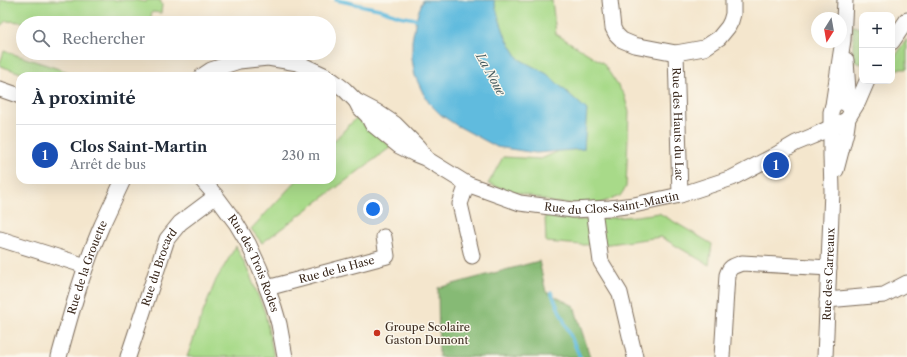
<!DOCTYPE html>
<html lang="fr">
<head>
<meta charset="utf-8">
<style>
  body { margin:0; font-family:"Libre Caslon Text",serif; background:#f2f2f3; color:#1f2937 }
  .controls { position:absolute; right:12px; top:12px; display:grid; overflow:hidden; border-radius:8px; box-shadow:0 4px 16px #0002 }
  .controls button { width:36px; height:36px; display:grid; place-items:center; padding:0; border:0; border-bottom:1px solid #e0e1e3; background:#fff; color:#1f2937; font:20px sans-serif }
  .compass { position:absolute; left:811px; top:12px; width:36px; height:36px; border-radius:50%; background:#fff; box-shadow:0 4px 16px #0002; rotate:191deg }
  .you { position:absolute; left:373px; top:209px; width:14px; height:14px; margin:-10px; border:3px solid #fff; border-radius:50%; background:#1a73e8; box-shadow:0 0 0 6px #1a73e833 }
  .badge { display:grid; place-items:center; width:26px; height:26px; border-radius:50%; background:#0f766e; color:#fff; font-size:13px; font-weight:700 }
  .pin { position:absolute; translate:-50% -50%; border:2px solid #fff; box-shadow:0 1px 4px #0006 }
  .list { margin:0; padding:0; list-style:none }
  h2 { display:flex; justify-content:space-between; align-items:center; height:52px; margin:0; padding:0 16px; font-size:17px }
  h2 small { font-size:13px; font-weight:400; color:#747a83 }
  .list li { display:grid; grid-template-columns:26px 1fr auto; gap:12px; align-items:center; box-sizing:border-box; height:60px; padding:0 16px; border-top:1px solid #e0e1e3 }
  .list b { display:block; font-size:15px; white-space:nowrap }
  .list p { margin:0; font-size:13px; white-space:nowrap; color:#747a83 }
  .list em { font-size:13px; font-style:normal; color:#747a83 }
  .icon { flex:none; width:22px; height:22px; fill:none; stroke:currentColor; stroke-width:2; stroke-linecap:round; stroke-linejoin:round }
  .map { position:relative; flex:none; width:907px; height:357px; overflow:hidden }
  .search { position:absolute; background:#fff; box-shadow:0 4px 16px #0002; left:16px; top:16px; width:320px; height:44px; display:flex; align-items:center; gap:10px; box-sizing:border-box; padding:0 14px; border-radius:22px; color:#747a83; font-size:15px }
  .panel { position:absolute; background:#fff; box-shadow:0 4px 16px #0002; left:16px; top:72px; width:320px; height:112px; border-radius:12px }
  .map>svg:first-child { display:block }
</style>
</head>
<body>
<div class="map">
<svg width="907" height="357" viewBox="0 0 907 357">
  <rect width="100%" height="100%" fill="#fbf7ec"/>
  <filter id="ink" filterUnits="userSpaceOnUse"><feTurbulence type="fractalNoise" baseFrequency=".025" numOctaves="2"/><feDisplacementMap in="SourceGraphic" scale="8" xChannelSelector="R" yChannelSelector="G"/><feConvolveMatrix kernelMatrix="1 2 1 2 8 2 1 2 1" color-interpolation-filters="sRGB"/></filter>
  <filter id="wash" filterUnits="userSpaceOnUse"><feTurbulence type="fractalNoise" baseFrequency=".012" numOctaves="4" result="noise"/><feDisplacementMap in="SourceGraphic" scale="16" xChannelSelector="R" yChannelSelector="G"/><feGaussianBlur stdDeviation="0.9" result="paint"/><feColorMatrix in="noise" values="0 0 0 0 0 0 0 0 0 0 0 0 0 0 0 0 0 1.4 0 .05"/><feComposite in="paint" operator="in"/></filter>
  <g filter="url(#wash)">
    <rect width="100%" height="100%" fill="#f4e6cd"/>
    <!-- green -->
    <g fill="#a8da89" stroke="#728254">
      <polygon points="0,0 133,0 146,2 147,0 160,0 162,5 161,13 152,12 150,23 35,23 6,21 0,26"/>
      <polygon points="485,0 552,0 556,34 603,63 624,95 629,112 626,187 620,196 598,204 555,203 488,184 503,157 541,159 575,144 512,61"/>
      <polygon points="853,26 862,29 862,64 855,62 853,55"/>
      <polygon points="907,39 907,69 892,69 892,61"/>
      <polygon points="4,51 80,76 30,76 0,66 0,63"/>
      <polygon points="356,118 391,147 262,243 251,229 297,180 332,180 332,143"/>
      <polygon points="659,213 712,244 709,265 661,237 609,244 582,245 546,242 545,215 582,220 637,216"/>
      <polygon points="236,246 249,273 265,313 274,357 187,357 202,315 216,280"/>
    </g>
    <!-- forest -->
    <polygon fill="#86ba75" stroke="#60724a" points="539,261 546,292 574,306 590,357 439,357 438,288"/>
    <!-- water -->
    <polygon fill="#60bbde" stroke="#4e727e" points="423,0 494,0 498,15 506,38 519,59 547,74 587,110 584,149 536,153 497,147 456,125 441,115 429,103 423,93 415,76 412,59 412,41 416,18"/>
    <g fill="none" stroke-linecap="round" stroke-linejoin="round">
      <!-- stream -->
      <g stroke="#60bbde" stroke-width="3.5">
        <polyline points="336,0 379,9 399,16 421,20"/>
        <polyline points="551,292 580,357"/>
      </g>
    </g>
  </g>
  <g filter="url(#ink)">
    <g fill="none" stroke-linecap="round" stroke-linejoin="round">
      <defs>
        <g id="minor">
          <polyline points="610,0 613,28 616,34 622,40 634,45 676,53 704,48 719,38 728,27 731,21 733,14 733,0"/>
          <polyline points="892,42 907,20"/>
          <path id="s1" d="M676,53L680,195"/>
          <polyline points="846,60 849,106 851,112"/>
          <polyline points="202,76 211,70 239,61 268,58 298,63 326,76"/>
          <polyline points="332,80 344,89 356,101 377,112 395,124 418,147 424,155"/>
          <polyline points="0,89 20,96"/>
          <path id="s2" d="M356,101L359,107L368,116L372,124L399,146L415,154L425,158L467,184L520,203L573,210L610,208L634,205L680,195L732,178L772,157L796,143L813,136L846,120L848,118L858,102L867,81"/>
          <polyline points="833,105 843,40 845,0"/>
          <polyline points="836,170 846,132 848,118"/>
          <path id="s3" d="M202,180L216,196L236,223L248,243L260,269L274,307L279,324L285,357"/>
          <polyline points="467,184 460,204 472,256"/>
          <polyline points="594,209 601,262 620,293 635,357"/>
          <polyline points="0,239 86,266"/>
          <path id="s4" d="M267,288L387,256L384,237"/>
          <polyline points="827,300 884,295 907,283"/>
          <path id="s5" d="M59,357C71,313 84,266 102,225C109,210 116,195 123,180"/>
          <path id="s6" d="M128,357L167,239L180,223L216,196"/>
          <path d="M722,357L727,275C730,266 734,266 742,263L829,268"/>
          <path id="s7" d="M825,357L832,191L831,156V112C833,101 842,99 849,106"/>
        </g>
      </defs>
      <!-- minor casing -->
      <use href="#minor" stroke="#7c6c5b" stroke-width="17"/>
      <!-- minor -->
      <use href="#minor" stroke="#fff" stroke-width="15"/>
    </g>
  </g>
  <!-- markers -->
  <circle fill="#c8321e" stroke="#fbf7ec" stroke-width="1.5" cx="377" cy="333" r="4"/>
  <g text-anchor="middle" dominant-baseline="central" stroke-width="3" stroke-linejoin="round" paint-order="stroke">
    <!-- street labels -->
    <g font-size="11" fill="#3b2a1e" stroke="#fbf7ec">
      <text stroke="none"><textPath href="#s1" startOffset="71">Rue des Hauts du Lac</textPath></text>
      <text stroke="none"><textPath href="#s2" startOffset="290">Rue du Clos-Saint-Martin</textPath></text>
      <text stroke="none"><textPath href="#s3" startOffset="99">Rue des Trois Rodes</textPath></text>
      <text stroke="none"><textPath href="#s5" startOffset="94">Rue de la Grouette</textPath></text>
      <text stroke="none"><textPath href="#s6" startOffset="95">Rue du Brocard</textPath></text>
      <text stroke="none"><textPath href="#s4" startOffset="72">Rue de la Hase</textPath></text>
      <text stroke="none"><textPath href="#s7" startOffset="83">Rue des Carreaux</textPath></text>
    </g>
    <!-- poi labels -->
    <g font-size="11" fill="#3b2a1e" stroke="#fbf7ec" text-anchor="start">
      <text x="385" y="327">Groupe Scolaire<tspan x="385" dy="13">Gaston Dumont</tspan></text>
    </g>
    <!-- water labels -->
    <g font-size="12" font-style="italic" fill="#485d61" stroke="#fbf7ec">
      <text transform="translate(491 74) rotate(61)">La Noue</text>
    </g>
  </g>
</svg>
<div class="controls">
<button>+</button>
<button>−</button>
</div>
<svg class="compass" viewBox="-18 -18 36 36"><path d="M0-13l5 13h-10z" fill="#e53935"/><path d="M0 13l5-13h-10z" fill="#747a83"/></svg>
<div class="you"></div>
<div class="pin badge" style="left:776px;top:165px;background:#1a4fb4">1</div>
<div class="search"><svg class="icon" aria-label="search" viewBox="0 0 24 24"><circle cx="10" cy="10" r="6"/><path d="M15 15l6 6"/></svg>Rechercher</div>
<section class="panel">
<h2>À proximité<small></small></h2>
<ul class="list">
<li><span class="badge" style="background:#1a4fb4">1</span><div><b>Clos Saint-Martin</b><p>Arrêt de bus</p></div><em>230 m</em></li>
</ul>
</section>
</div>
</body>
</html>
